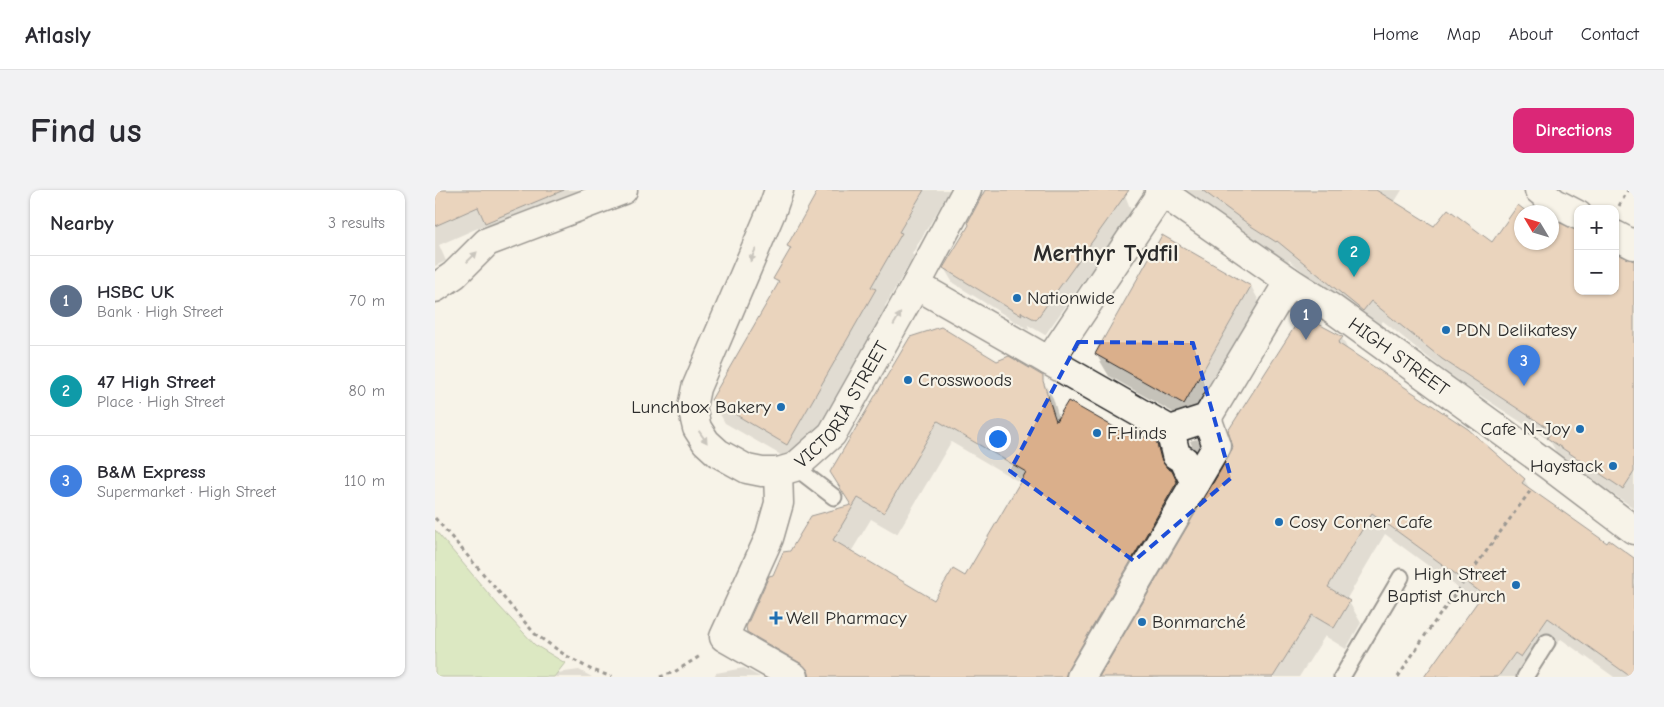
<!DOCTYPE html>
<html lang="en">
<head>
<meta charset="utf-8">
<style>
  body { margin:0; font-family:"Comic Neue",sans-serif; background:#f2f2f3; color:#2b2b33 }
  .controls { position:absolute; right:15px; top:15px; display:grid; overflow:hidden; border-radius:10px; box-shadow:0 1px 4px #0004 }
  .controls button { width:45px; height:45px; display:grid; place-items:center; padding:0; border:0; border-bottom:1px solid #e1e1e2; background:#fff; color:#2b2b33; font:25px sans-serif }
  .compass { position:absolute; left:1079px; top:15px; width:45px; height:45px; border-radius:50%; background:#fff; box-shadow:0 1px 4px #0004; rotate:308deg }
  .you { position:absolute; left:562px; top:248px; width:18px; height:18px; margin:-12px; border:4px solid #fff; border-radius:50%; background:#1a73e8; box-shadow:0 0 0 8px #1a73e833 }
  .badge { display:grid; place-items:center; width:32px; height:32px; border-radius:50%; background:#db2777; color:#fff; font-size:16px; font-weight:700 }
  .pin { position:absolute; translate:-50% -41px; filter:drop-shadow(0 1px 2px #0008) }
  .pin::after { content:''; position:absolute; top:26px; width:18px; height:15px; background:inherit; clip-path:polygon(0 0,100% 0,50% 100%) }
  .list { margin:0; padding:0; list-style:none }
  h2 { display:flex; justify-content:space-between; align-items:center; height:65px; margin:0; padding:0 20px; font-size:21px }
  h2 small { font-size:16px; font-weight:400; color:#7c7c81 }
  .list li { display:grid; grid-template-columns:32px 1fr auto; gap:15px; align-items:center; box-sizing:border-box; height:90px; padding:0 20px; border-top:1px solid #e1e1e2 }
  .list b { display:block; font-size:19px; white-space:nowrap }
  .list p { margin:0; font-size:16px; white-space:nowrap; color:#7c7c81 }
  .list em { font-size:16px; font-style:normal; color:#7c7c81 }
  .map { position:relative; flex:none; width:1199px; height:487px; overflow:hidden; border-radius:10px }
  header { display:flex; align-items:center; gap:30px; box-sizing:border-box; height:70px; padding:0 25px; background:#fff; border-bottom:1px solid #e1e1e2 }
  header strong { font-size:24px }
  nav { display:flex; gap:28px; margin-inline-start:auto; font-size:18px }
  .intro { display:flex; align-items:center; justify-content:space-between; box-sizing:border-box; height:120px; padding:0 30px }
  h1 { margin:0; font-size:35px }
  .button { padding:12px 22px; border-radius:10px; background:#db2777; color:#fff; font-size:18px; font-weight:700 }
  main { display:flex; gap:30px; padding:0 30px }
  aside { flex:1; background:#fff; border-radius:10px; box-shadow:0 1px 4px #0004 }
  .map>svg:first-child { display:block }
</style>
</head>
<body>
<header>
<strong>Atlasly</strong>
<nav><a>Home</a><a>Map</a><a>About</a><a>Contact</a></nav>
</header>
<div class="intro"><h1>Find us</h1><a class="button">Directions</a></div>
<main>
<aside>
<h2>Nearby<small>3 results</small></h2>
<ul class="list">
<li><span class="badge" style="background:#5c6f8a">1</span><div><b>HSBC UK</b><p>Bank · High Street</p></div><em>70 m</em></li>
<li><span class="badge" style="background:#0f9aa8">2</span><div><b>47 High Street</b><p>Place · High Street</p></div><em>80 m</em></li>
<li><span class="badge" style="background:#3f7fe0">3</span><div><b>B&amp;M Express</b><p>Supermarket · High Street</p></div><em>110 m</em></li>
</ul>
</aside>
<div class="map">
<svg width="1199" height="487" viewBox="0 0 1199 487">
  <rect width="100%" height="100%" fill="#f7f3e8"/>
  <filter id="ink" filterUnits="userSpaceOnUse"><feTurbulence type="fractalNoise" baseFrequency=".02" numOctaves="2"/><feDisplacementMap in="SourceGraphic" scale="10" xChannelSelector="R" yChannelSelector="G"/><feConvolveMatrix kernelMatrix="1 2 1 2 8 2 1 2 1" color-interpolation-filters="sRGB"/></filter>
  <g filter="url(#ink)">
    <!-- green -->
    <polygon fill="#bbdc95" stroke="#738460" points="0,340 63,415 100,455 130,473 119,487 0,487"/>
    <!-- shadow -->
    <g fill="#0003" fill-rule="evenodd">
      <polygon points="0,0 167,0 61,50 52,34 4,55 11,71 0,76"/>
      <polygon points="384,0 515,0 477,64 479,66 450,116 453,122 365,276 290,233 277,210 343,95 340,89 356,60 353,56"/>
      <polygon points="552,0 688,0 697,23 610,145 593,135 594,140 518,93 509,78 535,36"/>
      <polygon points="751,0 967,0 959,13 1000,38 1057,54 1083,17 1090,22 1086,22 1086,52 1116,52 1117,31 1143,101 1180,101 1199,74 1199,318 1125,269 1115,251 1020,189 948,131 940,141 854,70 853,72"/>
      <polygon points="816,96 828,119 762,236 674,186 661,164"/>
      <polygon points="907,148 914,162 1089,289 1096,301 1172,355 1199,369 1199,487 1179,487 1126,449 1099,487 990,487 1044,413 950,344 911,410 914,412 926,433 911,459 890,446 864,487 666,487 797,264"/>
      <path d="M562,172L605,186L618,208L624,228L700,250L720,251L733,273L735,281L749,304L653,487H367L326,464L313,442L338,386L356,362L417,316L409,304ZM516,252L586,293L531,388L500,411L416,362L436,329L462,344Z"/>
      <polygon points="762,249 766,256 765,267 760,263 755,251"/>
      <polygon points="309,478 325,487 279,487 281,483"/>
      <polygon points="144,480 157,487 120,487 122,483"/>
    </g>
    <!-- building -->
    <g fill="#daaf8b" stroke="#2b2b2b" fill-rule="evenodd">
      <polygon points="0,0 129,0 50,33 43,17 0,36"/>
      <polygon points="383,0 489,0 464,42 467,43 436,97 441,99 352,255 276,210 344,92 338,89 356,58 352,56"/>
      <polygon points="550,0 694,0 601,130 586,122 587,126 508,78 534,35 533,32"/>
      <polygon points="767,0 941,0 999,36 1013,19 1057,52 1083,15 1092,22 1086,22 1086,52 1116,52 1117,29 1143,41 1143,101 1180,101 1180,63 1199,71 1199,282 1188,299 1112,248 1117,241 1007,169 936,111 928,121 842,51 841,52 816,36"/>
      <polygon points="727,45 816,96 749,214 660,164"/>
      <polygon points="876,130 908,147 903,153 1033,239 1090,289 1087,293 1172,353 1174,350 1199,368 1199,487 1196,487 1113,428 1086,467 1080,463 1063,487 989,487 1048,404 937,323 893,397 915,411 899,438 877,425 838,487 664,487 795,264 798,257 793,241 862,133"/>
      <path d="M506,137L562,171L574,166L608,186V191L621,231L633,211L700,249L714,246L721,250L726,269L732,278L737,281L742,292L633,479L630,487H375L373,480L367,474L312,442L311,437L334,386L338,385L348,362L355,361L376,326L416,315L395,282L475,147ZM503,231L591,282L530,386L518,379L499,410L398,350L423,308L449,323Z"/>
    </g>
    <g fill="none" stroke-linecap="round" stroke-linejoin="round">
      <defs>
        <g id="lane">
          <polyline points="360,277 399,307"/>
          <polyline points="907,487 966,387"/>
          <polyline points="1090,487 1112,452"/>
        </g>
        <g id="street">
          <path id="s1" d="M344,0L337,20L261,198L257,217L262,238L271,252L283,263L312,279L327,282H343L360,277L397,244L481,95L532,0"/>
          <path id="s2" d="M724,0L854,91L895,117L1113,275L1199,340"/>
          <polyline points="1104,0 1120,13 1143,25"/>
          <polyline points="727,2 614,171 735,240 772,228 854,91"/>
          <polyline points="1180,45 1199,55"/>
          <polyline points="481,95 614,171"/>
          <polyline points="0,98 19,85 52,52 188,0"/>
          <polyline points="343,282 344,313 334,348 289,447 359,487"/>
          <polyline points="760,293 782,256 772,228"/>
          <polyline points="646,487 760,293 749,270 741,265 735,240"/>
        </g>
      </defs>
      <!-- lane casing -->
      <use href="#lane" stroke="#2b2b2b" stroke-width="19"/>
      <!-- street casing -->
      <use href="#street" stroke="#2b2b2b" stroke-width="31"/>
      <!-- path -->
      <g stroke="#2b2b2b" stroke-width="3" stroke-dasharray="4 4" stroke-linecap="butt">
        <polyline points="1184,16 1193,0"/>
        <polyline points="0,328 100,444 130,465 155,479 177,487"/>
        <polyline points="225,487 241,481 265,466"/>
        <polyline points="963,487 993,441 1096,300"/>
      </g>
      <!-- lane -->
      <use href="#lane" stroke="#f7f3e8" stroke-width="15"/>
      <!-- street -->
      <use href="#street" stroke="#f7f3e8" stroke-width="28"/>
    </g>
    <!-- one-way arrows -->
    <defs><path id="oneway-solid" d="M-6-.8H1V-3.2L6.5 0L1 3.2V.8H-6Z" transform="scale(1.25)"/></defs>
    <g fill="#918f8a">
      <use href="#oneway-solid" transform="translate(318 65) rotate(113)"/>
      <use href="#oneway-solid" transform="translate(37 67) rotate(-45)"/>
      <use href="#oneway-solid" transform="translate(462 129) rotate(-60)"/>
      <use href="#oneway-solid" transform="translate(268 247) rotate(55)"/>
    </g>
  </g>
  <!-- marked area -->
  <path d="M0 0H1199V487H0ZM643,152L758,153L796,288L699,371L575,281Z" fill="#f7f3e8" fill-opacity=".55" fill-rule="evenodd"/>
  <path fill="none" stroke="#1d4ed8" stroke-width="4" stroke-dasharray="10 6" stroke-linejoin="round" d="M643,152L758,153L796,288L699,371L575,281Z"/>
  <!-- markers -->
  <g fill="#1f6fb2" stroke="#f7f3e8" stroke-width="2">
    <circle cx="582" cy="108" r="5"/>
    <circle cx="1011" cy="140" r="5"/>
    <circle cx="473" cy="190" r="5"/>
    <circle cx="346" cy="217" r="5"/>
    <circle cx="1145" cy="239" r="5"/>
    <circle cx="662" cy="243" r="5"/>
    <circle cx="1178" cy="276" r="5"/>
    <circle cx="844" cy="332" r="5"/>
    <circle cx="1081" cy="395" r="5"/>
    <path d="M338.5 420.5h5v5h5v5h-5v5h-5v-5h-5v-5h5z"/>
    <circle cx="707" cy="432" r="5"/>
  </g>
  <g text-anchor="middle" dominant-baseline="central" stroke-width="4.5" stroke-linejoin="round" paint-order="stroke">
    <!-- poi labels -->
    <g font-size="19" fill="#2b2b2b" stroke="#f7f3e8" text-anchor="start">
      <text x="592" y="108">Nationwide</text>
      <text x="1021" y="140">PDN Delikatesy</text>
      <text x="483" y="190">Crosswoods</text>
      <text x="336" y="217" text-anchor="end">Lunchbox Bakery</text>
      <text x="1135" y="239" text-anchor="end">Cafe N-Joy</text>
      <text x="672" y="243">F.Hinds</text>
      <text x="1168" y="276" text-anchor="end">Haystack</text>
      <text x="854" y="332">Cosy Corner Cafe</text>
      <text x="1071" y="384" text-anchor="end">High Street<tspan x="1071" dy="22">Baptist Church</tspan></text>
      <text x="351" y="428">Well Pharmacy</text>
      <text x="717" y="432">Bonmarché</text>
    </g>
    <!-- street labels -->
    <g font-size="19" fill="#2b2b2b" stroke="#f7f3e8">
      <text stroke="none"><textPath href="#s2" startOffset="292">HIGH STREET</textPath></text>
      <text stroke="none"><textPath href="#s1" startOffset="450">VICTORIA STREET</textPath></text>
    </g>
    <!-- district labels -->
    <g font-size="24" font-weight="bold" fill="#2b2b2b" stroke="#f7f3e8">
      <text x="671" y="63">Merthyr Tydfil</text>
    </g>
  </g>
</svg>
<div class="controls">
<button>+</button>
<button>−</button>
</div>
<svg class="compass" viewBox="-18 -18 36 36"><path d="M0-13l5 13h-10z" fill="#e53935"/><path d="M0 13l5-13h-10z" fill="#7c7c81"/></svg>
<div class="you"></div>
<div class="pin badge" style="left:871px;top:150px;background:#5c6f8a">1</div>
<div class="pin badge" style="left:919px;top:87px;background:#0f9aa8">2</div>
<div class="pin badge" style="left:1089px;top:196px;background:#3f7fe0">3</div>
</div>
</main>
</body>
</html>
